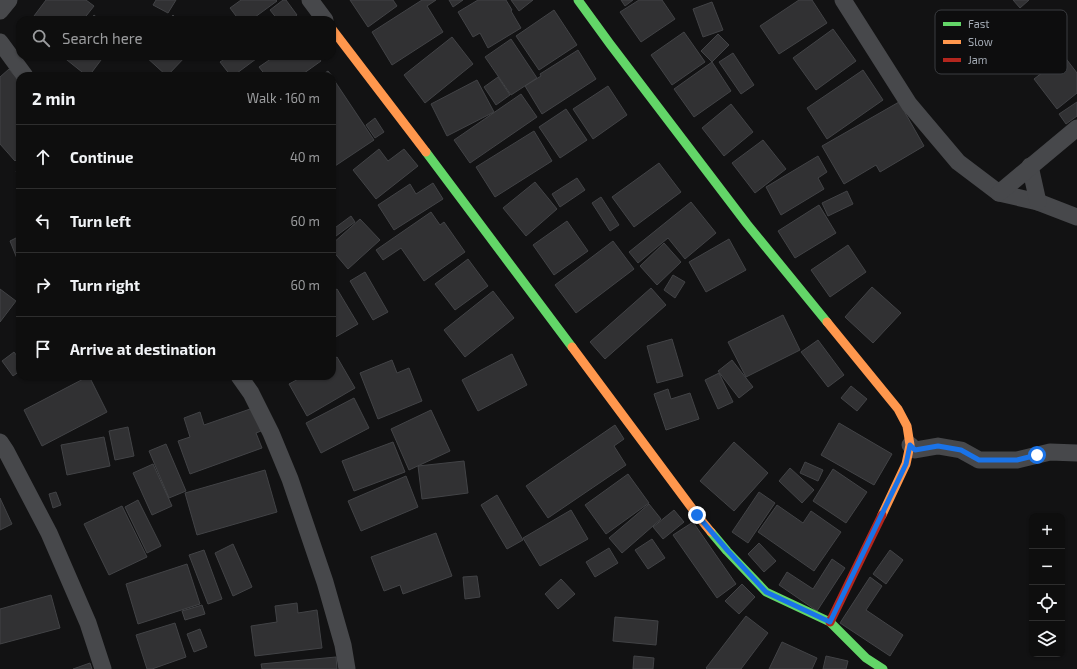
<!DOCTYPE html>
<html lang="en">
<head>
<meta charset="utf-8">
<style>
  body { margin:0; font-family:"Exo 2",sans-serif; background:#1c1c1c; color:#f1f3f6 }
  .controls { position:absolute; right:12px; bottom:12px; display:grid; overflow:hidden; border-radius:8px; box-shadow:0 1px 3px #0004 }
  .controls button { width:36px; height:36px; display:grid; place-items:center; padding:0; border:0; border-bottom:1px solid #2e2e2e; background:#0e0e0e; color:#f1f3f6; font:20px sans-serif }
  .stop { position:absolute; width:12px; height:12px; margin:-9px; border:3px solid #1a73e8; border-radius:50%; background:#fff }
  .stop.end { background:#1a73e8; border-color:#fff; box-shadow:0 1px 4px #0008 }
  .list { margin:0; padding:0; list-style:none }
  h2 { display:flex; justify-content:space-between; align-items:center; height:52px; margin:0; padding:0 16px; font-size:17px }
  h2 small { font-size:13px; font-weight:400; color:#9b9c9e }
  .list li { display:grid; grid-template-columns:26px 1fr auto; gap:12px; align-items:center; box-sizing:border-box; height:64px; padding:0 16px; border-top:1px solid #2e2e2e }
  .list b { display:block; font-size:15px; white-space:nowrap }
  .list em { font-size:13px; font-style:normal; color:#9b9c9e }
  .icon { flex:none; width:22px; height:22px; fill:none; stroke:currentColor; stroke-width:2; stroke-linecap:round; stroke-linejoin:round }
  .map { position:relative; flex:none; width:1077px; height:669px; overflow:hidden }
  .search { position:absolute; background:#0e0e0e; box-shadow:0 1px 3px #0004; left:16px; top:16px; width:320px; height:44px; display:flex; align-items:center; gap:10px; box-sizing:border-box; padding:0 14px; border-radius:12px; color:#9b9c9e; font-size:15px }
  .panel { position:absolute; background:#0e0e0e; box-shadow:0 1px 3px #0004; left:16px; top:72px; width:320px; height:308px; border-radius:12px }
  .map>svg:first-child { display:block }
</style>
</head>
<body>
<div class="map">
<svg width="1077" height="669" viewBox="0 0 1077 669">
  <rect width="100%" height="100%" fill="#121213"/>
  <!-- building -->
  <g fill="#313133" stroke="#424346">
    <polygon points="46,0 86,0 94,6 83,20 31,20"/>
    <polygon points="156,0 176,0 168,13 153,5"/>
    <polygon points="241,0 276,0 277,1 251,20 239,20 230,8"/>
    <polygon points="283,0 286,0 297,15 291,20 277,20 278,20 270,10"/>
    <polygon points="350,0 393,0 397,6 368,27"/>
    <polygon points="422,0 436,0 427,6 443,32 392,65 372,32"/>
    <polygon points="449,0 463,0 453,7"/>
    <polygon points="478,0 506,0 512,10 511,11 521,28 488,48 480,33 473,37 458,12"/>
    <polygon points="511,0 533,0 519,11"/>
    <polygon points="621,0 633,0 625,6"/>
    <polygon points="639,0 662,0 675,19 641,42 620,12"/>
    <polygon points="799,0 812,0 827,23 779,54 760,26"/>
    <polygon points="1013,0 1029,0 1020,8"/>
    <polygon points="712,2 723,30 703,37 693,9"/>
    <polygon points="554,10 577,45 539,70 516,36"/>
    <polygon points="94,15 100,20 90,20"/>
    <polygon points="173,15 178,20 168,20"/>
    <polygon points="833,29 856,61 816,90 793,58"/>
    <polygon points="684,32 705,62 672,85 651,55"/>
    <polygon points="718,34 729,45 712,62 701,51"/>
    <polygon points="452,37 473,64 425,103 404,75"/>
    <polygon points="511,39 537,78 511,95 485,57"/>
    <polygon points="578,50 596,79 542,114 525,86 541,76 540,74"/>
    <polygon points="733,53 754,85 741,94 719,62"/>
    <polygon points="62,56 104,56 89,76 87,76"/>
    <polygon points="145,56 186,56 167,76"/>
    <polygon points="229,56 260,56 233,76 231,76 220,62"/>
    <polygon points="275,56 317,56 321,61 300,76 266,76 259,67"/>
    <polygon points="1064,56 1077,73 1077,93 1057,109 1034,79"/>
    <polygon points="712,62 731,91 694,117 674,89"/>
    <polygon points="9,69 20,82 20,156 15,161 0,144 0,77"/>
    <polygon points="863,70 883,100 827,139 807,108"/>
    <polygon points="328,71 332,76 320,76"/>
    <polygon points="332,77 374,140 332,168"/>
    <polygon points="498,77 510,95 496,105 484,87"/>
    <polygon points="477,80 494,112 447,136 431,104"/>
    <polygon points="608,86 627,115 593,139 573,109"/>
    <polygon points="521,94 537,117 470,163 454,140"/>
    <polygon points="899,102 924,146 880,172 876,165 844,184 822,146"/>
    <polygon points="1077,102 1077,116 1066,124 1059,114"/>
    <polygon points="731,104 753,132 724,156 702,128"/>
    <polygon points="566,109 587,140 560,158 539,127"/>
    <polygon points="375,118 384,132 375,138 366,125"/>
    <polygon points="534,131 552,161 495,197 476,167"/>
    <polygon points="763,140 786,169 755,193 732,163"/>
    <polygon points="379,149 388,161 404,149 418,166 376,199 353,170"/>
    <polygon points="818,156 827,172 818,178 824,189 781,215 766,187"/>
    <polygon points="659,163 681,192 634,227 612,197"/>
    <polygon points="20,169 20,178 16,171"/>
    <polygon points="577,178 585,190 560,207 552,194"/>
    <polygon points="535,182 557,209 526,236 503,208"/>
    <polygon points="433,183 443,199 394,230 378,205 410,184 416,194"/>
    <polygon points="847,191 853,204 828,216 822,203"/>
    <polygon points="601,197 619,225 610,231 592,203"/>
    <polygon points="691,202 716,233 685,259 668,238 638,263 629,252"/>
    <polygon points="819,205 836,233 795,258 778,231"/>
    <polygon points="431,212 440,225 444,222 465,252 424,281 401,248 383,260 376,250"/>
    <polygon points="351,216 355,222 332,239 332,230"/>
    <polygon points="360,219 380,240 348,269 332,250 332,244"/>
    <polygon points="567,221 588,251 554,275 533,245"/>
    <polygon points="20,236 20,266 10,241"/>
    <polygon points="729,239 746,270 706,292 689,262"/>
    <polygon points="613,241 634,269 576,313 555,285"/>
    <polygon points="664,243 681,262 657,285 640,266"/>
    <polygon points="848,245 866,272 830,297 811,270"/>
    <polygon points="468,259 488,286 455,310 435,284"/>
    <polygon points="365,272 388,312 373,320 350,281"/>
    <polygon points="673,275 685,282 675,298 664,290"/>
    <polygon points="872,287 901,313 873,343 845,317"/>
    <polygon points="651,288 666,305 605,359 590,342"/>
    <polygon points="0,289 16,301 0,322"/>
    <polygon points="337,289 358,324 332,339 332,292"/>
    <polygon points="493,291 514,318 465,357 444,330"/>
    <polygon points="783,315 800,350 746,377 728,342"/>
    <polygon points="672,339 683,376 657,383 647,346"/>
    <polygon points="818,340 844,375 828,387 801,352"/>
    <polygon points="14,352 20,360 20,371 13,376 2,361"/>
    <polygon points="512,354 527,385 478,411 462,380"/>
    <polygon points="337,357 355,388 307,416 289,384 304,376 332,376 332,360"/>
    <polygon points="392,360 397,373 409,368 422,401 378,419 360,373"/>
    <polygon points="732,360 753,387 739,398 718,371"/>
    <polygon points="719,373 733,402 718,409 705,380"/>
    <polygon points="89,376 107,412 42,446 24,410"/>
    <polygon points="851,386 867,399 857,411 841,398"/>
    <polygon points="668,389 671,399 690,393 699,419 666,430 654,394"/>
    <polygon points="354,398 369,428 321,453 306,423"/>
    <polygon points="253,408 261,431 256,433 262,448 190,474 178,441 190,437 184,418 200,412 204,425"/>
    <polygon points="431,410 450,451 409,470 391,429"/>
    <polygon points="839,423 892,454 874,485 821,455"/>
    <polygon points="615,425 624,439 614,446 626,465 548,518 526,486"/>
    <polygon points="128,427 134,456 115,460 109,431"/>
    <polygon points="104,437 110,466 67,475 61,445"/>
    <polygon points="393,442 405,472 354,491 342,461"/>
    <polygon points="734,442 768,473 734,511 700,481"/>
    <polygon points="166,444 186,491 169,498 149,451"/>
    <polygon points="464,461 468,493 422,499 418,466"/>
    <polygon points="805,462 823,470 818,481 800,473"/>
    <polygon points="153,464 172,506 152,515 133,473"/>
    <polygon points="790,468 814,490 802,503 779,481"/>
    <polygon points="833,469 867,492 846,523 813,501"/>
    <polygon points="265,470 277,512 197,535 185,493"/>
    <polygon points="628,474 649,503 606,534 585,505"/>
    <polygon points="406,476 418,507 361,531 348,501"/>
    <polygon points="56,492 61,505 53,508 49,494"/>
    <polygon points="759,492 775,503 748,543 732,532"/>
    <polygon points="497,495 523,540 507,549 481,505"/>
    <polygon points="0,498 12,524 0,530"/>
    <polygon points="138,500 161,546 147,553 125,507"/>
    <polygon points="649,504 661,519 622,553 609,538"/>
    <polygon points="777,505 803,523 811,511 841,532 814,571 758,532"/>
    <polygon points="122,506 147,557 109,575 84,524"/>
    <polygon points="571,510 588,539 540,566 523,538"/>
    <polygon points="674,510 684,522 663,539 653,527"/>
    <polygon points="693,522 736,584 717,598 673,535"/>
    <polygon points="436,533 452,576 403,594 400,585 384,591 371,557"/>
    <polygon points="652,539 665,558 648,569 635,550"/>
    <polygon points="759,543 776,561 764,572 748,554"/>
    <polygon points="233,544 252,587 233,596 215,553"/>
    <polygon points="609,548 618,563 595,577 586,562"/>
    <polygon points="204,550 222,599 208,604 189,555"/>
    <polygon points="890,550 903,560 886,584 873,574"/>
    <polygon points="832,559 845,568 817,611 779,585 787,572 813,589"/>
    <polygon points="187,564 200,604 138,624 126,584"/>
    <polygon points="477,576 480,597 465,599 463,577"/>
    <polygon points="870,577 882,586 866,610 903,635 890,656 840,623"/>
    <polygon points="561,579 575,594 558,609 545,594"/>
    <polygon points="742,584 755,597 739,614 725,601"/>
    <polygon points="51,595 60,628 0,644 0,609"/>
    <polygon points="297,603 298,613 317,610 322,648 255,656 251,626 277,622 275,606"/>
    <polygon points="202,605 205,614 185,620 182,611"/>
    <polygon points="746,616 768,633 741,669 707,669 706,668"/>
    <polygon points="615,617 658,621 656,645 613,641"/>
    <polygon points="175,623 186,657 152,669 147,669 136,635"/>
    <polygon points="200,629 207,647 194,652 187,634"/>
    <polygon points="782,642 817,658 812,669 769,669"/>
    <polygon points="634,656 654,658 653,669 633,669"/>
    <polygon points="826,656 848,661 846,669 823,669"/>
    <polygon points="336,657 337,669 262,669 261,664"/>
    <polygon points="90,663 92,669 73,669"/>
  </g>
  <g fill="none" stroke-linecap="round" stroke-linejoin="round">
    <!-- street -->
    <g stroke="#47484b" stroke-width="17">
      <polyline points="310,0 325,20"/>
      <polyline points="843,0 909,104 958,162 999,193 1038,202 1077,217"/>
      <polyline points="0,11 9,0"/>
      <polyline points="0,42 25,76"/>
      <polyline points="1030,166 1038,202"/>
      <polyline points="999,193 1077,128"/>
      <polyline points="239,376 251,393 271,433 290,479 325,582 343,645 347,669"/>
      <polyline points="0,442 6,451 49,533 88,623 103,669"/>
      <polyline points="910,445 915,450 938,446 961,450 979,460 1017,460 1050,452 1077,453"/>
    </g>
    <!-- fast -->
    <g stroke="#63d668" stroke-width="9">
      <polyline points="578,0 610,44 747,224 827,322"/>
      <polyline points="426,152 572,347"/>
      <polyline points="711,532 727,551 766,592 830,622 866,658 883,669"/>
    </g>
    <!-- slow -->
    <g stroke="#ff974d" stroke-width="9">
      <polyline points="332,29 426,152"/>
      <polyline points="827,322 898,409 907,426 910,445 906,464 882,515"/>
      <polyline points="572,347 697,515 711,532"/>
    </g>
    <!-- jam -->
    <polyline stroke="#b3261e" stroke-width="9" points="830,622 882,515"/>
  </g>
  <g fill="none" stroke-linecap="round" stroke-linejoin="round">
    <!-- route -->
    <polyline stroke="#1a73e8" stroke-width="5" points="697,515 728,551 766,592 830,622 906,464 910,445 915,450 938,446 961,450 979,460 1017,460 1037,455"/>
  </g>
  <!-- legend -->
  <rect x="935" y="10" width="132" height="64" rx="6" fill="#0d0d0e" stroke="#3a3c40" stroke-width="1"/>
  <rect x="943" y="22" width="18" height="4" fill="#63d668"/>
  <rect x="943" y="40" width="18" height="4" fill="#ff974d"/>
  <rect x="943" y="58" width="18" height="4" fill="#b3261e"/>
  <g font-size="11" fill="#a3aab4">
    <text x="968" y="28">Fast</text>
    <text x="968" y="46">Slow</text>
    <text x="968" y="64">Jam</text>
  </g>
</svg>
<div class="controls">
<button>+</button>
<button>−</button>
<button><svg class="icon" aria-label="locate" viewBox="0 0 24 24"><circle cx="12" cy="12" r="6"/><path d="M12 2v4M12 18v4M2 12h4M18 12h4"/></svg></button>
<button><svg class="icon" aria-label="layers" viewBox="0 0 24 24"><path d="M12 4l9 5-9 5-9-5zM3 14l9 5 9-5"/></svg></button>
</div>
<div class="stop" style="left:1037px;top:455px"></div>
<div class="stop end" style="left:697px;top:515px"></div>
<div class="search"><svg class="icon" aria-label="search" viewBox="0 0 24 24"><circle cx="10" cy="10" r="6"/><path d="M15 15l6 6"/></svg>Search here</div>
<section class="panel">
<h2>2 min<small>Walk · 160 m</small></h2>
<ul class="list">
<li><svg class="icon" aria-label="ahead" viewBox="0 0 24 24"><path d="M12 20V5M6 11l6-6 6 6"/></svg><div><b>Continue</b></div><em>40 m</em></li>
<li><svg class="icon" aria-label="left" viewBox="0 0 24 24"><path d="M17 20v-9H6M10 6l-5 5 5 5"/></svg><div><b>Turn left</b></div><em>60 m</em></li>
<li><svg class="icon" aria-label="right" viewBox="0 0 24 24"><path d="M7 20v-9h11M14 6l5 5-5 5"/></svg><div><b>Turn right</b></div><em>60 m</em></li>
<li><svg class="icon" aria-label="arrive" viewBox="0 0 24 24"><path d="M6 21V4h12l-3 4 3 4H6"/></svg><div><b>Arrive at destination</b></div></li>
</ul>
</section>
</div>
</body>
</html>
